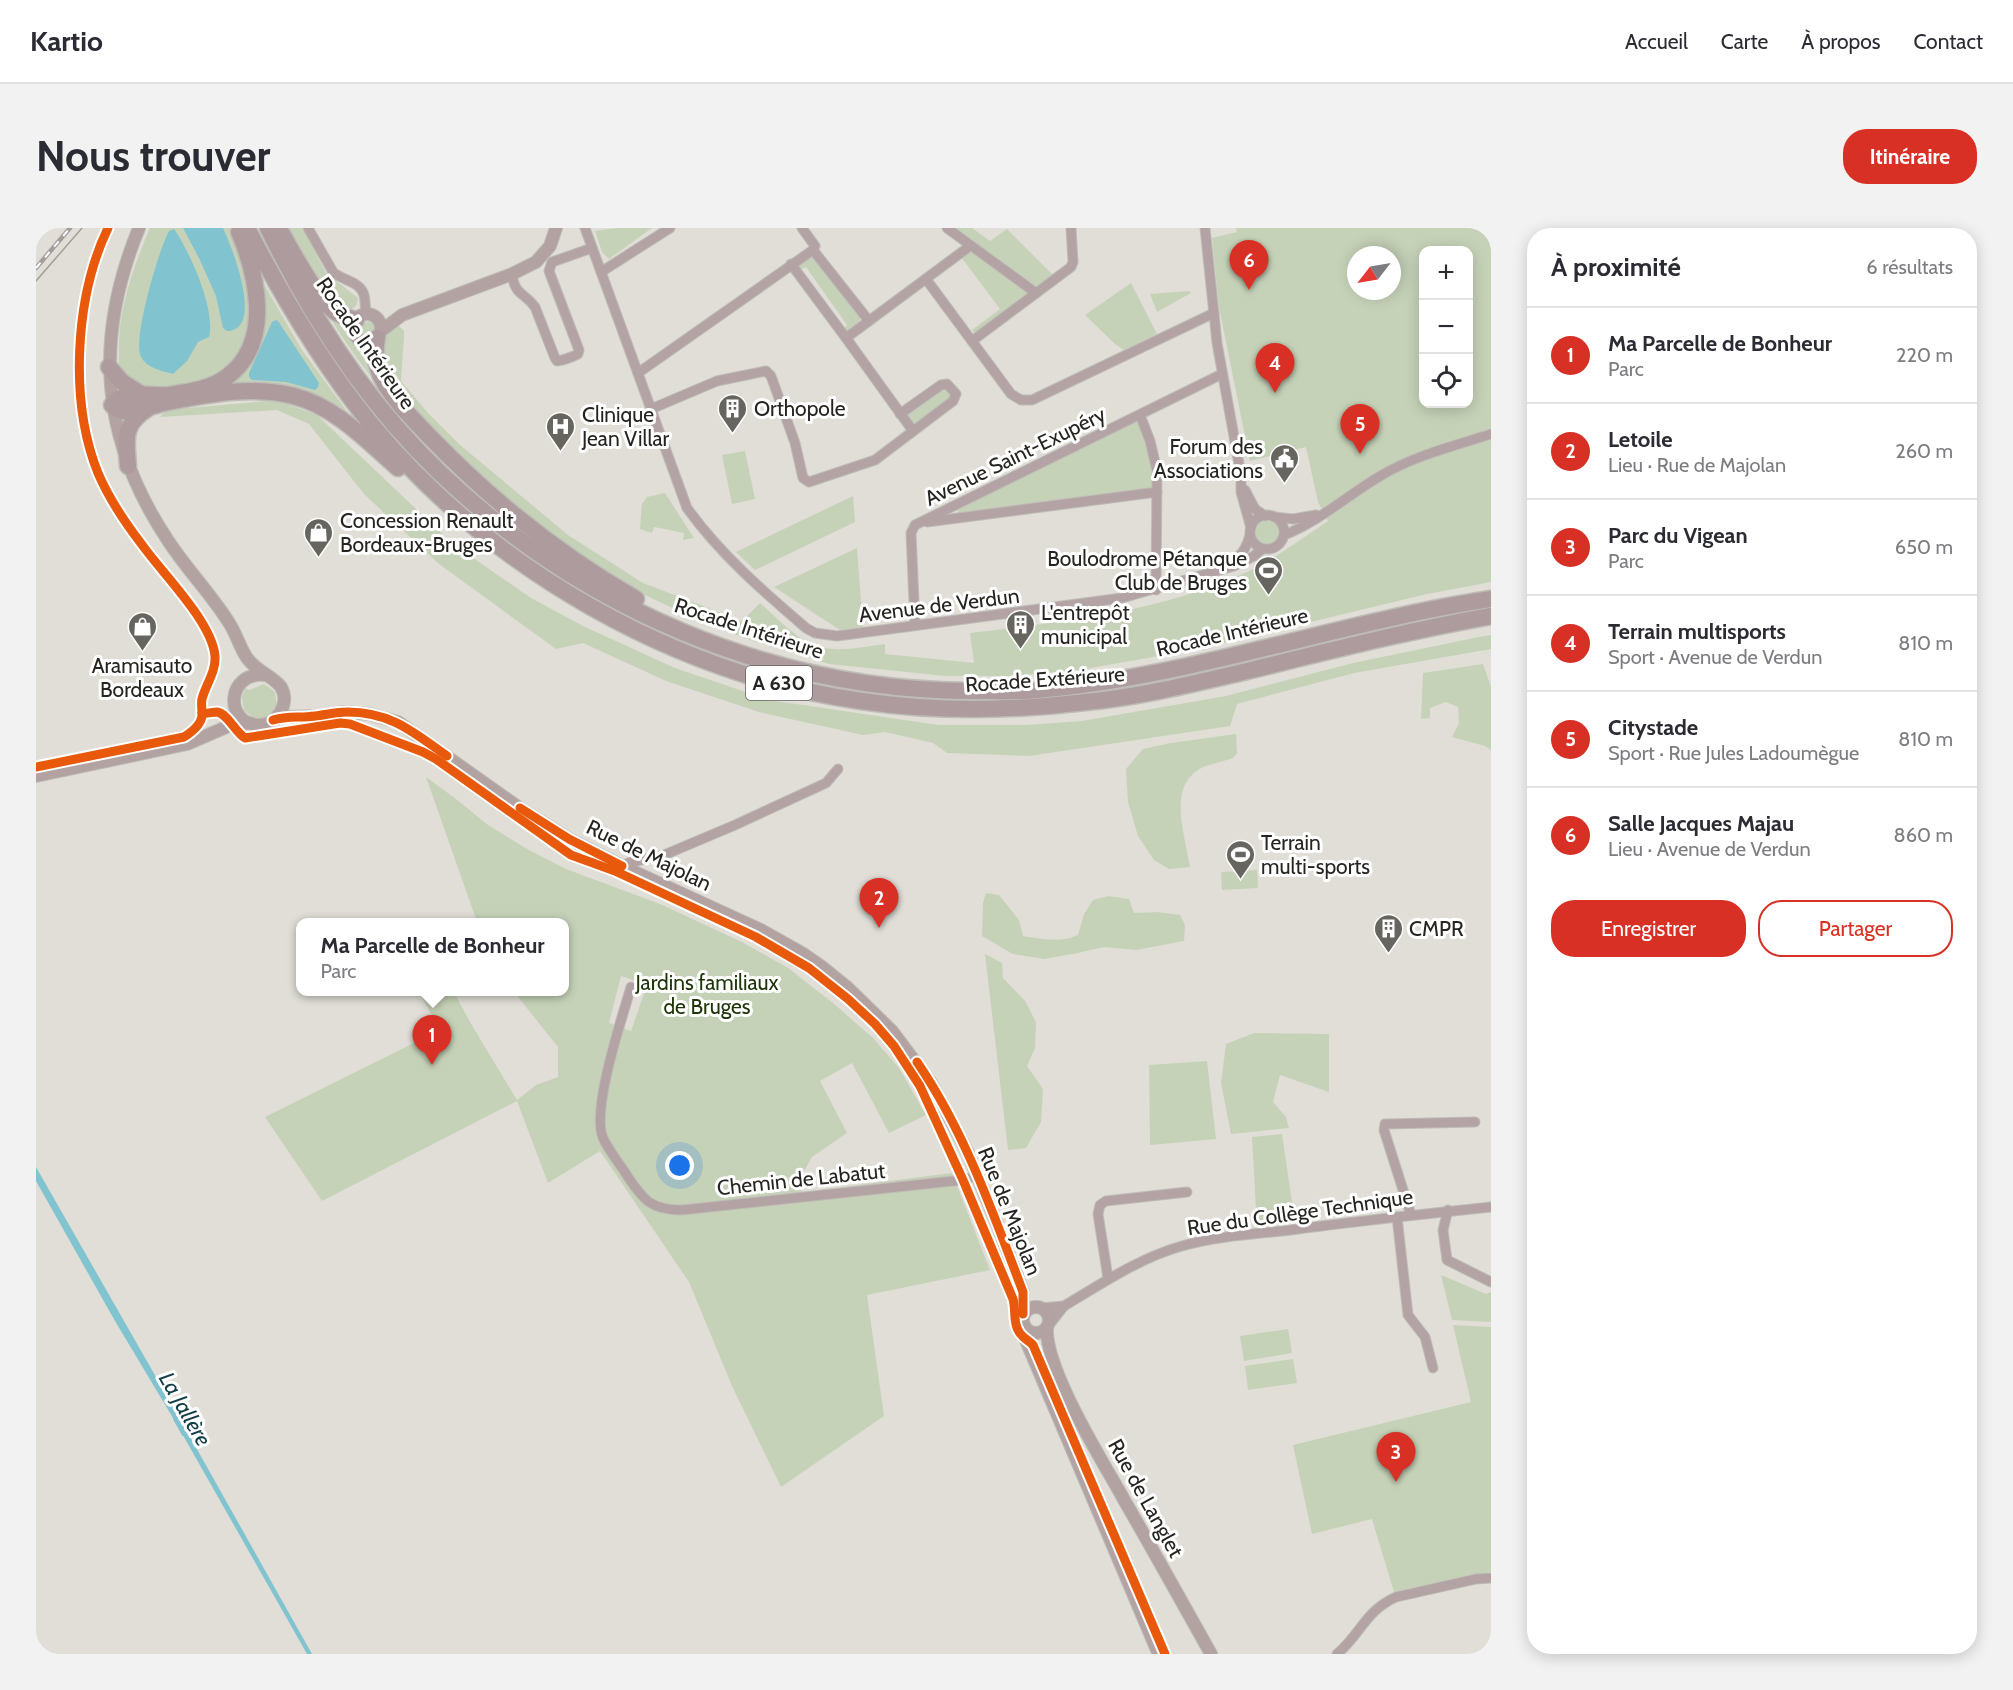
<!DOCTYPE html>
<html lang="fr">
<head>
<meta charset="utf-8">
<style>
  body { margin:0; font-family:Cabin,sans-serif; background:#f2f2f3; color:#2b2b33 }
  .controls { position:absolute; right:18px; top:18px; display:grid; overflow:hidden; border-radius:12px; box-shadow:0 3px 15px #0003 }
  .controls button { width:54px; height:54px; display:grid; place-items:center; padding:0; border:0; border-bottom:2px solid #e1e1e2; background:#fff; color:#2b2b33; font:30px sans-serif }
  .compass { position:absolute; left:1311px; top:18px; width:54px; height:54px; border-radius:50%; background:#fff; box-shadow:0 3px 15px #0003; rotate:239deg }
  .you { position:absolute; left:644px; top:938px; width:21px; height:21px; margin:-15px; border:4px solid #fff; border-radius:50%; background:#1a73e8; box-shadow:0 0 0 9px #1a73e833 }
  .badge { display:grid; place-items:center; width:39px; height:39px; border-radius:50%; background:#d93025; color:#fff; font-size:20px; font-weight:700 }
  .pin { position:absolute; translate:-50% -50px; filter:drop-shadow(0 2px 3px #0008) }
  .pin::after { content:''; position:absolute; top:32px; width:21px; height:18px; background:inherit; clip-path:polygon(0 0,100% 0,50% 100%) }
  .popup { position:absolute; left:260px; top:690px; width:273px; height:78px; box-sizing:border-box; display:grid; place-content:center; border-radius:12px; background:#fff; filter:drop-shadow(0 2px 4px #0005); font-size:20px; white-space:nowrap; color:#7c7c81 }
  .popup b { font-size:22px; color:#2b2b33 }
  .popup::after { content:''; position:absolute; left:50%; top:100%; margin-left:-12px; border:12px solid transparent; border-top-color:#fff }
  .list { margin:0; padding:0; list-style:none }
  h2 { display:flex; justify-content:space-between; align-items:center; height:78px; margin:0; padding:0 24px; font-size:26px }
  h2 small { font-size:20px; font-weight:400; color:#7c7c81 }
  .list li { display:grid; grid-template-columns:39px 1fr auto; gap:18px; align-items:center; box-sizing:border-box; height:96px; padding:0 24px; border-top:2px solid #e1e1e2 }
  .list b { display:block; font-size:22px; white-space:nowrap }
  .list p { margin:0; font-size:20px; white-space:nowrap; color:#7c7c81 }
  .list em { font-size:20px; font-style:normal; color:#7c7c81 }
  .actions { display:flex; gap:12px; padding:18px 24px }
  .actions a { flex:1; padding:14px 0; border:2px solid #d93025; border-radius:24px; text-align:center; font-size:21px; color:#d93025 }
  .actions .main { background:#d93025; color:#fff }
  .icon { flex:none; width:33px; height:33px; fill:none; stroke:currentColor; stroke-width:2; stroke-linecap:round; stroke-linejoin:round }
  .map { position:relative; flex:none; width:1455px; height:1426px; overflow:hidden; border-radius:24px }
  header { display:flex; align-items:center; gap:36px; box-sizing:border-box; height:84px; padding:0 30px; background:#fff; border-bottom:2px solid #e1e1e2 }
  header strong { font-size:28px }
  nav { display:flex; gap:33px; margin-inline-start:auto; font-size:21px }
  .intro { display:flex; align-items:center; justify-content:space-between; box-sizing:border-box; height:144px; padding:0 36px }
  h1 { margin:0; font-size:42px }
  .button { padding:15px 27px; border-radius:24px; background:#d93025; color:#fff; font-size:21px; font-weight:700 }
  main { display:flex; gap:36px; padding:0 36px }
  aside { flex:1; background:#fff; border-radius:24px; box-shadow:0 3px 15px #0003 }
  .map>svg:first-child { display:block }
</style>
</head>
<body>
<header>
<strong>Kartio</strong>
<nav><a>Accueil</a><a>Carte</a><a>À propos</a><a>Contact</a></nav>
</header>
<div class="intro"><h1>Nous trouver</h1><a class="button">Itinéraire</a></div>
<main>
<div class="map">
<svg width="1455" height="1426" viewBox="0 0 1455 1426">
  <rect width="100%" height="100%" fill="#e0ded7"/>
  <!-- green -->
  <g fill="#c6d2b8" fill-rule="evenodd">
    <path d="M114,0H194C208,34 221,73 210,110C205,126 193,140 179,148C161,159 118,165 99,157C94,155 86,146 84,140C82,137 83,131 83,127C81,85 97,39 114,0Z"/>
    <path d="M252,0H267L290,45L322,70C321,82 315,82 304,82L277,48Z"/>
    <polygon points="581,0 616,0 573,31 566,24 559,3"/>
    <polygon points="920,0 936,0 954,13 971,1 1017,47 1003,57 999,58"/>
    <path d="M1200,0H1455V354L1391,366L1163,421L1043,442L976,448H909L793,436L711,411L660,391L596,361L552,335L449,254L360,163C348,143 345,133 347,109L362,97L368,103V109L365,153L392,185L423,216L532,307L607,355L706,393L724,375C738,387 755,405 771,414C795,427 824,419 849,416V426L938,435L934,405C1033,393 1137,383 1227,336C1249,323 1271,307 1292,293L1282,274L1270,219L1214,233L1183,79L1176,10L1201,4ZM1388,22H1432V176H1388ZM1320,27H1356V63H1320Z"/>
    <polygon points="936,24 992,65 991,68 940,107 936,102 964,81 925,29"/>
    <polygon points="770,30 779,30 825,90 819,100 810,103 807,101 811,97 770,39 765,42 762,37"/>
    <polygon points="222,46 266,122 321,197 293,176 180,161 212,135"/>
    <polygon points="1095,55 1121,106 1088,122 1079,116 1049,87"/>
    <polygon points="1153,63 1155,65 1121,84 1114,66"/>
    <path d="M299,87L312,92V105L320,118L334,122L349,166C329,142 311,118 295,91Z"/>
    <circle cx="332" cy="101" r="7"/>
    <polygon points="907,160 913,163 915,169 879,197 870,190 871,185"/>
    <polygon points="241,172 281,187 417,316 495,370 547,398 639,440 733,472 902,497 991,497 1046,493 1190,468 1317,435 1443,409 1455,407 1455,421 1318,445 1201,476 1194,498 993,528 911,525 897,515 849,504 827,507 723,484 630,453 547,415 520,421 403,336 328,266 273,196 241,182 124,189 130,182"/>
    <path d="M1098,194L1103,195C1111,216 1118,235 1117,258L1115,260L921,286L922,282Z"/>
    <polygon points="709,223 719,271 696,276 686,227"/>
    <polygon points="629,265 658,310 647,312 648,305 618,299 616,305 604,301 606,276 611,269"/>
    <polygon points="817,268 819,294 719,342 700,324"/>
    <circle cx="1231" cy="304" r="13"/>
    <polygon points="821,320 827,399 804,402 738,359"/>
    <polygon points="1447,436 1455,459 1455,522 1449,518 1416,509 1423,495 1422,479 1410,474 1394,480 1394,490 1385,491 1387,445"/>
    <polygon points="228,456 239,464 241,478 233,489 219,491 208,482 206,469 209,460 213,462"/>
    <path d="M1200,506L1201,525L1197,530C1189,533 1179,535 1170,538C1129,554 1149,606 1154,639L1133,641L1118,632L1102,608L1092,574L1090,541L1107,521L1135,515Z"/>
    <path d="M390,549L420,571L452,597L491,621L530,641L624,676L706,714L752,740L797,775L837,810L863,840L890,887L853,905L816,835L784,853L811,905L776,929L766,947L752,950L767,964L916,945L954,1042L831,1067L848,1188L745,1259L696,1158L653,1054L564,923L512,955L481,873L286,973L229,889L404,802L383,764H418L434,794L481,872L500,857L522,849V819L478,764H528V694H441ZM585,748L611,757L595,803L573,795Z"/>
    <polygon points="1221,642 1222,660 1186,662 1185,644"/>
    <path d="M950,665L963,667L983,692L987,708C1005,711 1024,715 1042,707L1048,686L1057,672L1072,668L1093,671L1098,685L1122,684L1144,687L1149,697L1148,713L1100,722L1068,719L1042,725L1008,731L977,726L946,708L947,675Z"/>
    <polygon points="949,726 966,735 967,750 989,773 1000,794 999,820 991,838 1007,861 1005,894 990,920 972,922"/>
    <polygon points="1218,805 1293,806 1293,864 1244,847 1237,874 1250,889 1253,900 1195,906 1185,855 1190,816"/>
    <polygon points="1171,833 1180,911 1114,917 1113,837"/>
    <polygon points="1246,906 1259,995 1221,1000 1216,909"/>
    <polygon points="1405,1047 1450,1066 1455,1064 1455,1094 1416,1092"/>
    <polygon points="1417,1097 1455,1099 1455,1344 1358,1364 1336,1291 1276,1306 1257,1217 1435,1174"/>
    <polygon points="1252,1101 1256,1125 1208,1133 1204,1108"/>
    <polygon points="1257,1131 1261,1155 1212,1162 1209,1138"/>
  </g>
  <!-- water -->
  <g fill="#81c3cf">
    <path d="M147,0H187C196,19 229,102 191,103L187,100L180,68L163,30Z"/>
    <path d="M138,1C154,24 180,82 173,109L162,114L151,133L137,146C126,143 111,140 105,129C96,112 123,21 133,3Z"/>
    <polygon points="240,92 242,93 283,155 282,159 279,162 250,154 216,152 213,149 213,145 236,94"/>
    <polygon points="0,939 148,1198 276,1426 271,1426 140,1195 79,1093 0,953"/>
  </g>
  <g fill="none" stroke-linecap="round" stroke-linejoin="round">
    <!-- stream -->
    <polyline stroke="#81c3cf" stroke-width="2" points="138,1191 147,1207"/>
    <defs>
      <g id="street">
        <path d="M272,0L297,44C307,53 324,53 328,67C330,73 328,79 331,86"/>
        <path d="M549,0L651,280C684,326 728,364 770,400L779,405L801,408L1086,370L1198,338L1218,328L1226,321"/>
        <polyline points="911,0 1000,65"/>
        <polyline points="1169,0 1181,115 1205,247 1205,264 1215,300"/>
        <polyline points="777,22 833,93"/>
        <polyline points="755,36 810,110"/>
        <polyline points="565,44 634,0"/>
        <path d="M476,46C479,68 488,64 499,79L519,130L521,133C528,132 536,129 542,126L543,122L513,43L516,34L556,20"/>
        <polyline points="890,51 975,166 985,172 996,172 1178,85"/>
        <polyline points="936,113 1035,39 1037,34 1035,0"/>
        <polyline points="602,145 777,22 779,18 766,0"/>
        <polyline points="615,181 681,153 730,143 735,148 759,215 767,250 773,254 839,232 917,173 920,166 911,156 905,157 864,186"/>
        <polyline points="1104,187 1114,213 1121,243 1120,362"/>
        <polyline points="877,203 810,110 934,18"/>
        <polyline points="1209,262 1219,281 1229,288"/>
        <circle cx="1231" cy="304" r="17"/>
        <polyline points="1238,289 1257,291 1280,287"/>
        <polyline points="891,294 1121,264"/>
        <path d="M1248,307C1284,293 1313,266 1346,247C1380,227 1418,218 1455,206"/>
        <path d="M1192,336C1205,328 1210,322 1214,307"/>
        <polyline points="879,397 875,305 879,297 1186,146"/>
        <polyline points="590,640 592,635 628,627 699,597 790,555 802,541"/>
        <path d="M595,759C586,790 555,882 567,910C573,923 584,936 592,949C608,973 616,982 646,982L927,952L941,948"/>
        <polyline points="1412,982 1407,1002 1411,1032 1455,1054"/>
        <polyline points="1375,987 1348,902 1349,896 1439,894"/>
        <polyline points="1361,989 1372,1087 1389,1109 1397,1140"/>
        <polyline points="1072,1050 1062,986 1064,977 1070,973 1151,964"/>
        <path d="M1028,1078C1065,1056 1103,1030 1146,1018C1181,1008 1219,1006 1255,1002C1321,993 1388,986 1455,979"/>
        <polyline points="1006,1080 1028,1078 1013,1097"/>
        <polyline points="993,1104 989,1114 1121,1426"/>
        <path d="M1301,1426C1325,1406 1329,1383 1360,1369L1440,1351L1455,1350"/>
      </g>
      <g id="secondary">
        <path d="M103,0C57,112 65,213 133,314C152,343 177,368 195,398C201,408 204,420 211,430C221,444 237,448 245,459C255,476 240,498 221,497C188,494 191,444 228,447"/>
        <circle cx="331" cy="100" r="14"/>
        <polyline points="345,103 366,87 476,46 500,34 514,18 520,0"/>
        <polyline points="237,492 247,489 282,488 309,484 333,486 362,494 482,579 533,611 590,640 725,702 766,725 786,739 812,760 856,803 895,855 932,925 962,998 987,1064 987,1089"/>
        <polyline points="0,548 151,516 195,497 214,495"/>
        <circle cx="1000" cy="1092" r="13"/>
        <path d="M1011,1099C1008,1140 1066,1232 1087,1270C1117,1322 1146,1374 1175,1426"/>
      </g>
      <g id="highway">
        <path d="M211,0C247,70 286,136 335,196C455,341 638,446 825,473C900,484 975,483 1050,474C1103,469 1155,456 1207,444C1289,424 1371,403 1455,388"/>
        <path d="M232,0C275,89 331,175 403,244C546,381 738,463 937,463C958,463 980,464 1001,462C1155,449 1302,394 1455,371"/>
        <path d="M203,4C221,47 237,114 192,148C176,161 152,164 132,167C112,169 91,160 76,177C81,181 85,184 92,183C106,183 119,176 132,174C173,166 217,157 258,168C300,179 331,213 362,240"/>
        <path d="M245,4C256,24 280,69 298,83C304,88 312,90 320,92"/>
        <path d="M341,110C338,126 340,141 348,154C360,175 379,193 395,210C456,273 525,328 600,371"/>
        <polyline points="73,139 86,154 105,166"/>
        <path d="M92,238C90,210 86,197 112,180"/>
      </g>
    </defs>
    <!-- street casing -->
    <use href="#street" stroke="#bebcb7" stroke-width="11"/>
    <!-- secondary casing -->
    <use href="#secondary" stroke="#bebcb7" stroke-width="14"/>
    <!-- highway casing -->
    <use href="#highway" stroke="#bebcb7" stroke-width="19"/>
    <!-- street -->
    <use href="#street" stroke="#b4a3a5" stroke-width="9"/>
    <!-- secondary -->
    <use href="#secondary" stroke="#b2a2a2" stroke-width="12"/>
    <!-- highway -->
    <use href="#highway" stroke="#ad9b9d" stroke-width="16"/>
    <!-- tram -->
    <polyline stroke="#a59d9c" stroke-width="1.5" points="0,53 46,0"/>
    <defs>
      <polyline id="rail" points="0,40 34,0"/>
    </defs>
    <!-- rail casing -->
    <use href="#rail" stroke="#a59d9c" stroke-width="4.5"/>
    <!-- rail -->
    <use href="#rail" stroke="#fff" stroke-width="2" stroke-dasharray="7" stroke-linecap="butt"/>
    <defs>
      <g id="cycleway">
        <path d="M166,485C171,486 176,484 181,484C192,486 199,504 209,510L304,495L314,496L387,524L400,531L535,627L579,643L720,709L773,740L812,771L839,796L858,818L884,858L927,952L977,1071C980,1082 977,1093 982,1102C985,1109 992,1112 997,1117L1129,1426"/>
        <path d="M237,492C251,488 264,490 279,488C289,487 300,484 311,484C355,484 377,504 411,528"/>
        <path d="M0,539L148,509C156,504 167,496 166,485C166,480 165,476 166,471C170,456 180,444 179,428C176,394 127,346 107,318C90,296 73,271 62,245C33,173 39,69 72,0"/>
        <polyline points="484,580 533,611 586,638"/>
        <path d="M881,834C929,904 957,985 987,1064V1086"/>
      </g>
    </defs>
    <!-- cycleway casing -->
    <use href="#cycleway" stroke="#fff" stroke-width="13"/>
    <!-- cycleway -->
    <use href="#cycleway" stroke="#e8590c" stroke-width="9"/>
  </g>
  <!-- icons -->
  <defs>
    <symbol id="building-pin" viewBox="-11 -11 22 30"><path d="M0 17L-7.5 6A9.5 9.5 0 1 1 7.5 6Z" fill="#676560" stroke="#fff"/><path d="M-4-6H4V6H1V3H-1V6H-4ZM-2.5-4.3h1.7v1.8h-1.7ZM.8-4.3h1.7v1.8H.8ZM-2.5-1h1.7V.8h-1.7ZM.8-1h1.7V.8H.8Z" fill="#fff"/></symbol>
    <symbol id="hospital-pin" viewBox="-11 -11 22 30"><path d="M0 17L-7.5 6A9.5 9.5 0 1 1 7.5 6Z" fill="#676560" stroke="#fff"/><path d="M-5-5h3v3.5h4V-5h3V5h-3V1.5h-4V5h-3Z" fill="#fff"/></symbol>
    <symbol id="civic-pin" viewBox="-11 -11 22 30"><path d="M0 17L-7.5 6A9.5 9.5 0 1 1 7.5 6Z" fill="#676560" stroke="#fff"/><path d="M-.6-6.5H3V-4.5H.6V-3L4-1V1h2V6H-6V1h2V-1L-.6-3ZM-1.2 2.5V6h2.4V2.5Z" fill="#fff"/></symbol>
    <symbol id="shop-pin" viewBox="-11 -11 22 30"><path d="M0 17L-7.5 6A9.5 9.5 0 1 1 7.5 6Z" fill="#676560" stroke="#fff"/><path d="M-5-2.5h2.3a2.7 3.5 0 0 1 5.4 0H5L5.5 6h-11ZM-1.5-2.5h3a1.5 2.3 0 0 0-3 0Z" fill="#fff"/></symbol>
    <symbol id="stadium-pin" viewBox="-11 -11 22 30"><path d="M0 17L-7.5 6A9.5 9.5 0 1 1 7.5 6Z" fill="#676560" stroke="#fff"/><path d="M0-5a6.5 5 0 1 0 0 10a6.5 5 0 1 0 0-10ZM-3.5-1.8h7v3.6h-7Z" fill="#fff"/></symbol>
  </defs>
  <g fill-rule="evenodd">
    <use href="#building-pin" x="680" y="164" width="33" height="45"/>
    <use href="#hospital-pin" x="508" y="182" width="33" height="45"/>
    <use href="#civic-pin" x="1232" y="214" width="33" height="45"/>
    <use href="#shop-pin" x="266" y="288" width="33" height="45"/>
    <use href="#stadium-pin" x="1216" y="326" width="33" height="45"/>
    <use href="#building-pin" x="968" y="380" width="33" height="45"/>
    <use href="#shop-pin" x="90" y="382" width="33" height="45"/>
    <use href="#stadium-pin" x="1188" y="610" width="33" height="45"/>
    <use href="#building-pin" x="1336" y="684" width="33" height="45"/>
  </g>
  <g text-anchor="middle" dominant-baseline="central" stroke-width="6" stroke-linejoin="round" paint-order="stroke">
    <!-- shield labels -->
    <rect fill="#fff" stroke="#676663" stroke-width="1.5" x="710" y="438" width="66" height="34" rx="4.5"/>
    <g font-size="20" font-weight="bold" fill="#262420">
      <text x="743" y="455">A 630</text>
    </g>
    <!-- street labels -->
    <g font-size="21" fill="#262420" stroke="#fff">
      <text transform="translate(330 115) rotate(55)">Rocade Intérieure</text>
      <text transform="translate(979 228) rotate(-26)">Avenue Saint-Exupéry</text>
      <text transform="translate(903 377) rotate(-7)">Avenue de Verdun</text>
      <text transform="translate(713 400) rotate(18)">Rocade Intérieure</text>
      <text transform="translate(1196 404) rotate(-13)">Rocade Intérieure</text>
      <text transform="translate(1009 451) rotate(-4)">Rocade Extérieure</text>
      <text transform="translate(613 627) rotate(26)">Rue de Majolan</text>
      <text transform="translate(765 951) rotate(-6)">Chemin de Labatut</text>
      <text transform="translate(974 983) rotate(68)">Rue de Majolan</text>
      <text transform="translate(1264 984) rotate(-8)">Rue du Collège Technique</text>
      <text transform="translate(1110 1270) rotate(61)">Rue de Langlet</text>
    </g>
    <!-- poi labels -->
    <g font-size="21" fill="#262420" stroke="#fff" text-anchor="start">
      <text x="718" y="180">Orthopole</text>
      <text x="546" y="186">Clinique<tspan x="546" dy="24">Jean Villar</tspan></text>
      <text x="1227" y="218" text-anchor="end">Forum des<tspan x="1227" dy="24">Associations</tspan></text>
      <text x="304" y="292">Concession Renault<tspan x="304" dy="24">Bordeaux-Bruges</tspan></text>
      <text x="1211" y="330" text-anchor="end">Boulodrome Pétanque<tspan x="1211" dy="24">Club de Bruges</tspan></text>
      <text x="1005" y="384">L'entrepôt<tspan x="1005" dy="24">municipal</tspan></text>
      <text x="106" y="437" text-anchor="middle">Aramisauto<tspan x="106" dy="24">Bordeaux</tspan></text>
      <text x="1225" y="614">Terrain<tspan x="1225" dy="24">multi-sports</tspan></text>
      <text x="1373" y="700">CMPR</text>
    </g>
    <!-- park labels -->
    <g font-size="21" fill="#1d3406" stroke="#fff">
      <text x="671" y="754">Jardins familiaux<tspan x="671" dy="24">de Bruges</tspan></text>
    </g>
    <!-- water labels -->
    <g font-size="22" font-style="italic" fill="#113d46" stroke="#fff">
      <text transform="translate(149 1181) rotate(60)">La Jallère</text>
    </g>
  </g>
</svg>
<div class="controls">
<button>+</button>
<button>−</button>
<button><svg class="icon" aria-label="locate" viewBox="0 0 24 24"><circle cx="12" cy="12" r="6"/><path d="M12 2v4M12 18v4M2 12h4M18 12h4"/></svg></button>
</div>
<svg class="compass" viewBox="-18 -18 36 36"><path d="M0-13l5 13h-10z" fill="#e53935"/><path d="M0 13l5-13h-10z" fill="#7c7c81"/></svg>
<div class="you"></div>
<div class="pin badge" style="left:396px;top:837px">1</div>
<div class="popup"><b>Ma Parcelle de Bonheur</b>Parc</div>
<div class="pin badge" style="left:843px;top:700px">2</div>
<div class="pin badge" style="left:1360px;top:1254px">3</div>
<div class="pin badge" style="left:1239px;top:165px">4</div>
<div class="pin badge" style="left:1324px;top:226px">5</div>
<div class="pin badge" style="left:1213px;top:62px">6</div>
</div>
<aside>
<h2>À proximité<small>6 résultats</small></h2>
<ul class="list">
<li><span class="badge">1</span><div><b>Ma Parcelle de Bonheur</b><p>Parc</p></div><em>220 m</em></li>
<li><span class="badge">2</span><div><b>Letoile</b><p>Lieu · Rue de Majolan</p></div><em>260 m</em></li>
<li><span class="badge">3</span><div><b>Parc du Vigean</b><p>Parc</p></div><em>650 m</em></li>
<li><span class="badge">4</span><div><b>Terrain multisports</b><p>Sport · Avenue de Verdun</p></div><em>810 m</em></li>
<li><span class="badge">5</span><div><b>Citystade</b><p>Sport · Rue Jules Ladoumègue</p></div><em>810 m</em></li>
<li><span class="badge">6</span><div><b>Salle Jacques Majau</b><p>Lieu · Avenue de Verdun</p></div><em>860 m</em></li>
</ul>
<div class="actions"><a class="main">Enregistrer</a><a>Partager</a></div>
</aside>
</main>
</body>
</html>
